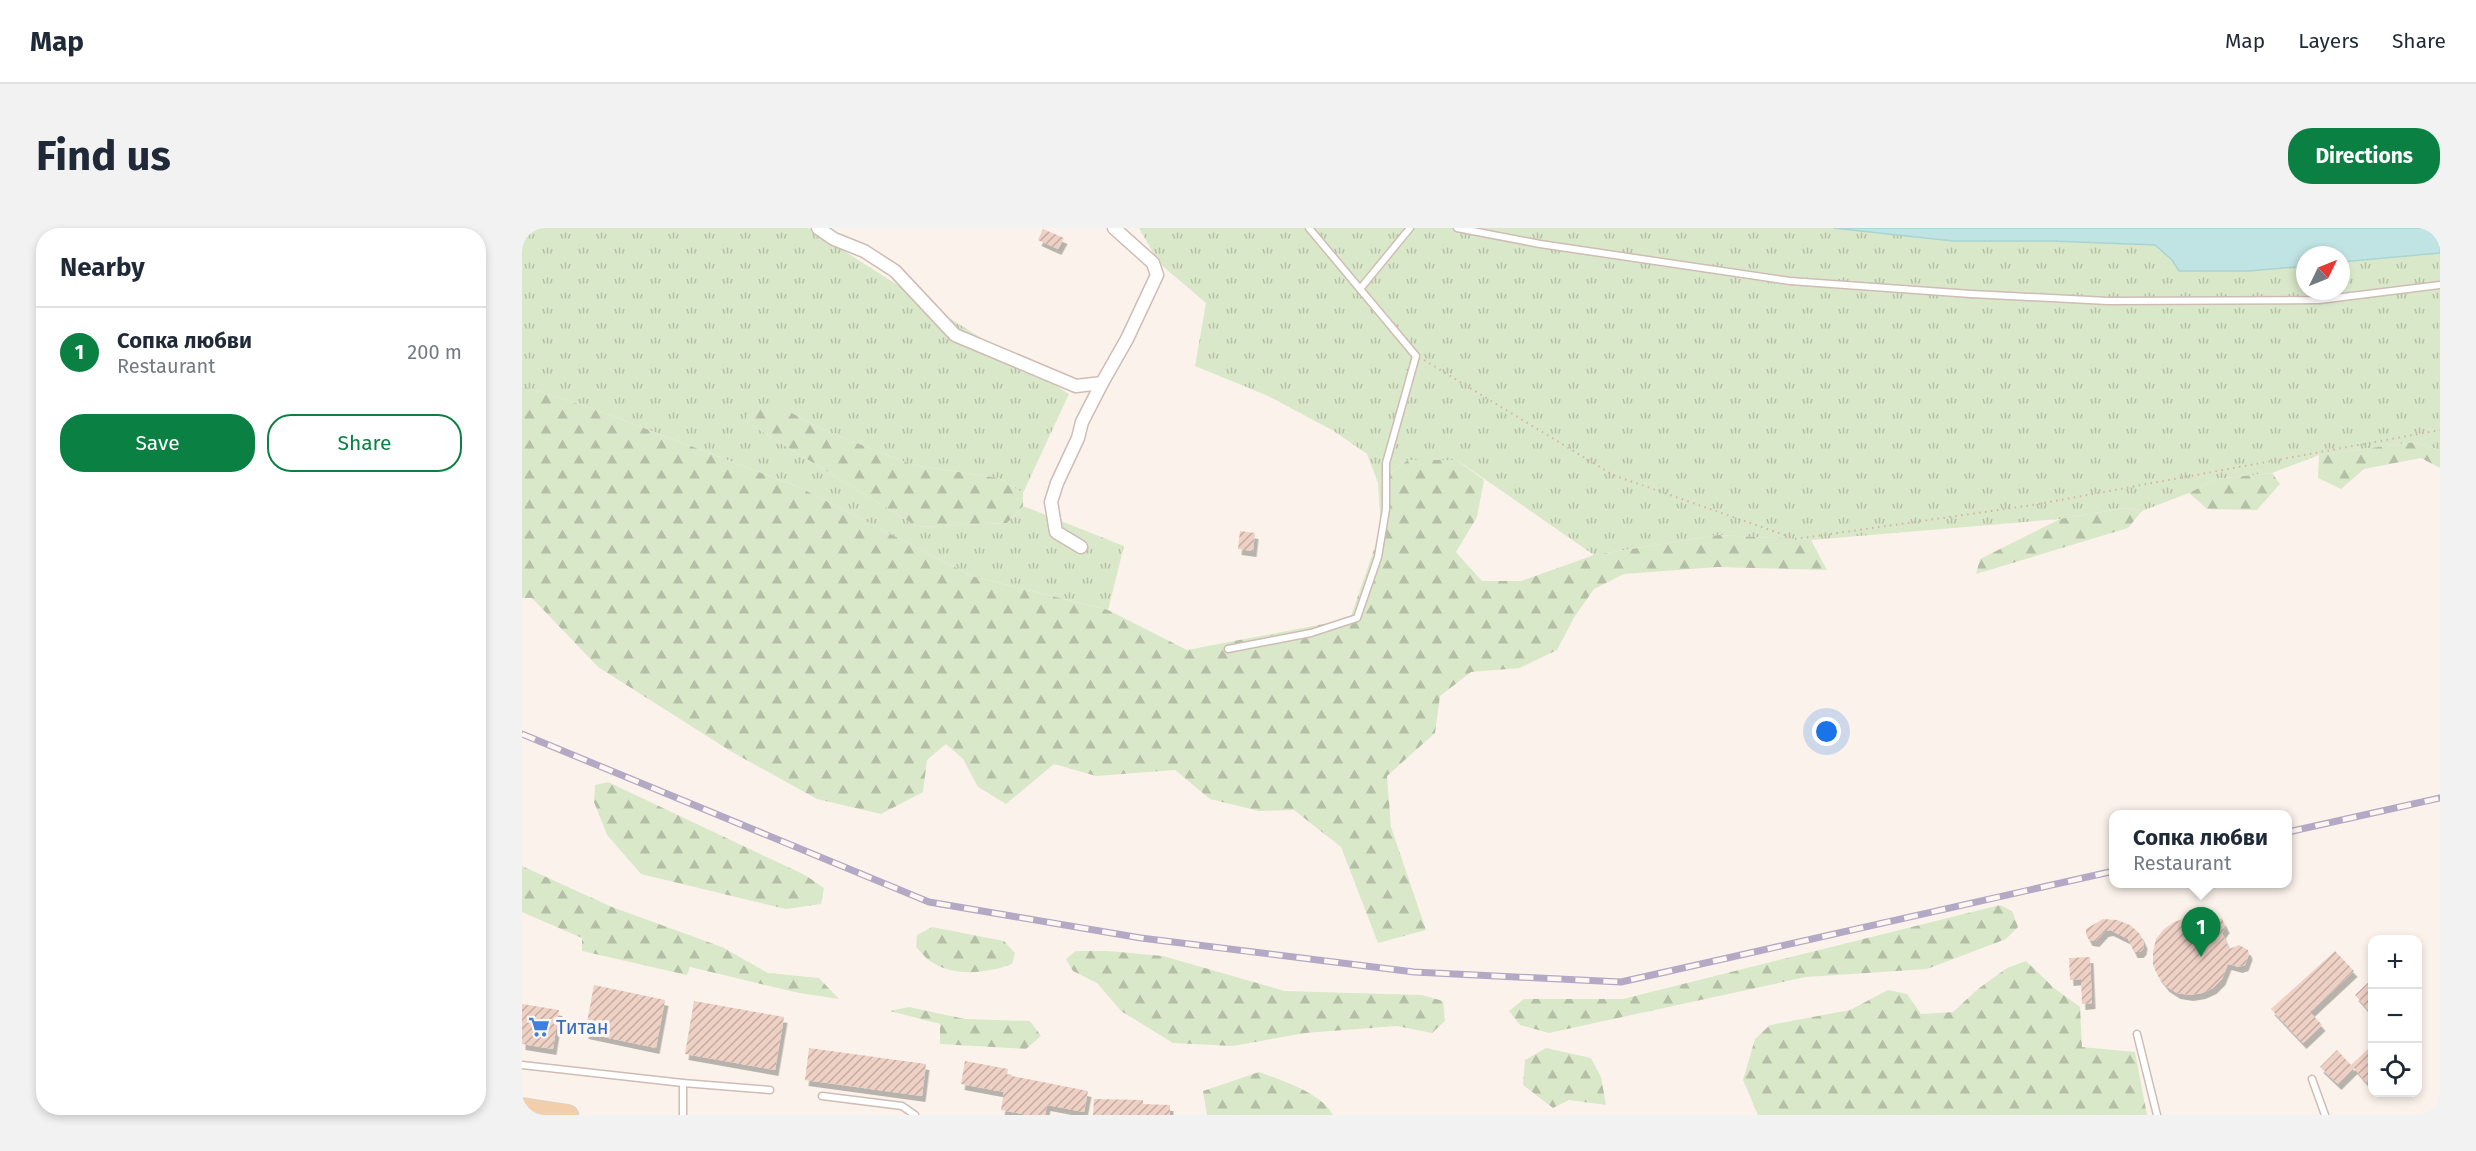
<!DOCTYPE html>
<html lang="en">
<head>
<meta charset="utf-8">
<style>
  body { margin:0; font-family:"Fira Sans",sans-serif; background:#f2f2f3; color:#1f2937 }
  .controls { position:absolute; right:18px; bottom:18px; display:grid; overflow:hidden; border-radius:12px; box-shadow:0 3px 9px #0003 }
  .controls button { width:54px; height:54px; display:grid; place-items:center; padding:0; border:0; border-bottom:2px solid #e0e1e3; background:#fff; color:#1f2937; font:30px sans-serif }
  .compass { position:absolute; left:1774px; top:18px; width:54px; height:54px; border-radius:50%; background:#fff; box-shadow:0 3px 9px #0003; rotate:47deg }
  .you { position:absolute; left:1305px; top:504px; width:21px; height:21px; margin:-15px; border:4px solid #fff; border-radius:50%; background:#1a73e8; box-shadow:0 0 0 9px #1a73e833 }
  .badge { display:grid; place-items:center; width:39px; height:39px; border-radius:50%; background:#0b8043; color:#fff; font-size:20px; font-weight:700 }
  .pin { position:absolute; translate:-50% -50px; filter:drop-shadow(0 2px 3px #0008) }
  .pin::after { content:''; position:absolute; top:32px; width:21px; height:18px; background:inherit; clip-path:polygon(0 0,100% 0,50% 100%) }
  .popup { position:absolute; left:1587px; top:582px; width:183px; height:78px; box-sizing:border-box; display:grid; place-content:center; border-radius:12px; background:#fff; filter:drop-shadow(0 2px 4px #0005); font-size:20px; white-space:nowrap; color:#747a83 }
  .popup b { font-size:22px; color:#1f2937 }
  .popup::after { content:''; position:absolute; left:50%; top:100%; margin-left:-12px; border:12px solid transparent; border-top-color:#fff }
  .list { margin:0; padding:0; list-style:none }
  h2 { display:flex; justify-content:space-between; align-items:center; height:78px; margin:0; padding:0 24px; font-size:26px }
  h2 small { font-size:20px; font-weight:400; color:#747a83 }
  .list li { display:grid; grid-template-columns:39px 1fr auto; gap:18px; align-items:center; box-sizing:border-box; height:90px; padding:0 24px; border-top:2px solid #e0e1e3 }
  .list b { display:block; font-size:22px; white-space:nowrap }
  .list p { margin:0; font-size:20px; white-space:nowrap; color:#747a83 }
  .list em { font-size:20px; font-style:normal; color:#747a83 }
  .actions { display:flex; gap:12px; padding:18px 24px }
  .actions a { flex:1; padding:14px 0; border:2px solid #0b8043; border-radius:24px; text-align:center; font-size:21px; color:#0b8043 }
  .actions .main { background:#0b8043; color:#fff }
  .icon { flex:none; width:33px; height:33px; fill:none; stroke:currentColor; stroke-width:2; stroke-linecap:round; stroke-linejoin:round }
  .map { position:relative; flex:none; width:1918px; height:887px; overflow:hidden; border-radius:24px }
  header { display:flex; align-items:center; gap:36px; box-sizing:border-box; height:84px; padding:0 30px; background:#fff; border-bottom:2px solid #e0e1e3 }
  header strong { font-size:28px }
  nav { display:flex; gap:33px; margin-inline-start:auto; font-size:21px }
  .intro { display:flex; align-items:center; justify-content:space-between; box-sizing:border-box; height:144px; padding:0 36px }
  h1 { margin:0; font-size:42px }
  .button { padding:15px 27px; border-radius:24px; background:#0b8043; color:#fff; font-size:21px; font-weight:700 }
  main { display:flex; gap:36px; padding:0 36px }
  aside { flex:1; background:#fff; border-radius:24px; box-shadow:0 3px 9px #0003 }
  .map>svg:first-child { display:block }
</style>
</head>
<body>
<header>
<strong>Map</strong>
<nav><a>Map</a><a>Layers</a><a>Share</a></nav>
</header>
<div class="intro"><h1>Find us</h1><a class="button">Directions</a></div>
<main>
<aside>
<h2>Nearby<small></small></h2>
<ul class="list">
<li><span class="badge">1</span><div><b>Сопка любви</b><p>Restaurant</p></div><em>200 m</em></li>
</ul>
<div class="actions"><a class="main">Save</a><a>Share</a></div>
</aside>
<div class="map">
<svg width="1918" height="887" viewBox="0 0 1918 887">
  <defs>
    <pattern id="grass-tufts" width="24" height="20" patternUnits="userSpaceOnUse" patternTransform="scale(1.5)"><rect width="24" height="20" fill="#dae8ca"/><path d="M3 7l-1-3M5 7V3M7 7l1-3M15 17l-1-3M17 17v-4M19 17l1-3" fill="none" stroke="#b5bfa6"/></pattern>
    <pattern id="forest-firs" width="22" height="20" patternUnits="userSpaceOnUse" patternTransform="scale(1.5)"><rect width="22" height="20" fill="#dae8ca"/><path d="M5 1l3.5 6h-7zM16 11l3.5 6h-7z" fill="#b5bfa6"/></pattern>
    <pattern id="building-hatch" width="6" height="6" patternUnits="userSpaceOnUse" patternTransform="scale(1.5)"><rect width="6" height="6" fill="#eed0c5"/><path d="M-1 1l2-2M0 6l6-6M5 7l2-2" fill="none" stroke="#c5aca2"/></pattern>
    <filter id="shadow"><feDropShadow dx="3.5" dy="6" stdDeviation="0" flood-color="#0004"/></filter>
  </defs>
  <rect width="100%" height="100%" fill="#fbf3eb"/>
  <!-- grass -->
  <g fill="url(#grass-tufts)">
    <polygon points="0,0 286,0 547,166 501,265 476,250 391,237 299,201 259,179 223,193 396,299 485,295 501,278 602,318 586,382 450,348 279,260 72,181 0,158"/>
    <polygon points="617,0 1311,0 1431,13 1530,13 1633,17 1650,32 1727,43 1783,38 1783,63 1819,63 1819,34 1918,25 1918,222 1893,214 1797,227 1750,245 1694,251 1667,265 1620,283 1602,280 1538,291 1289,312 1196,307 1072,327 935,232 886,232 856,255 845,226 810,202 746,168 673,138 684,75 637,35"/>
  </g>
  <!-- forest -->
  <g fill="url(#forest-firs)">
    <polygon points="0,158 72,181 279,260 450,348 586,382 665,422 828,391 859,301 856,255 886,232 935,232 962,252 955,289 934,324 960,353 999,353 1072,327 1196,307 1289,312 1305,342 1195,339 1102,346 1072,361 1053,388 1035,422 998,440 949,444 918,468 913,505 865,548 869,599 904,702 856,715 819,619 772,582 737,583 688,571 653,542 574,548 532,536 484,576 456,559 441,531 424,516 405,532 401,564 359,586 295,571 210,524 76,439 10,370 0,370"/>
    <polygon points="228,178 259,179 299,201 391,237 476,250 501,265 501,278 485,295 396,299 223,193"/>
    <polygon points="1893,214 1918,222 1918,240 1899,230 1842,241 1819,261 1796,250 1797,227"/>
    <polygon points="1750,245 1758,256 1735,282 1685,281 1667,265 1694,251"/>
    <polygon points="1602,280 1620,283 1606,300 1454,346 1458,331 1538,291"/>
    <polygon points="86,554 283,647 302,660 299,676 264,681 119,646 85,607 72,574 73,557"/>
    <polygon points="0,638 90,679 200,719 246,745 297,750 317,771 277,765 168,739 165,747 60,723 60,710 0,684"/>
    <polygon points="1478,677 1490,683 1496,699 1484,711 1405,741 1284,749 1027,805 998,797 987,783 1002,771 1101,771"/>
    <path d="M410,699L482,713L493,725L490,736C467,745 434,749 411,735C405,732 399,724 394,719L395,707Z"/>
    <polygon points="554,723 586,723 641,728 763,763 900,767 921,773 923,793 910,805 875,798 783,805 711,818 651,815 599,783 575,755 551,743 544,731"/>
    <polygon points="1504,733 1532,760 1558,779 1560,819 1613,824 1625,887 1236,887 1221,852 1233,811 1248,797 1328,782 1366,762 1385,766 1399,786 1431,784 1456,761 1485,740"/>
    <polygon points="387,779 443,791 508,793 519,808 504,821 418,816 418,796 368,783"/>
    <polygon points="1024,820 1069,830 1079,849 1084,877 1047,872 1031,880 1001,857 1003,832"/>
    <path d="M737,844C759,852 800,865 811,887H685L681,863Z"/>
  </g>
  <!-- water -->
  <polygon fill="#c0e3e4" stroke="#a8d4d4" stroke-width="1.5" points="1311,0 1918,0 1918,25 1819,34 1819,27 1783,27 1783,38 1727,43 1657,43 1650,32 1633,17 1530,13 1431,13"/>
  <!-- building -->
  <g fill="url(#building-hatch)" filter="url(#shadow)">
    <polygon points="521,1 542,10 536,21 516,12"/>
    <polygon points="718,303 733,305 731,323 716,321"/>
    <polygon points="1664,690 1677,691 1689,695 1695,690 1700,691 1704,699 1700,705 1707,721 1717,717 1726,722 1727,726 1723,737 1717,739 1706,736 1700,751 1691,760 1680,765 1668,767 1655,765 1644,758 1636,748 1631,737 1631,724 1634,711 1642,701 1652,694"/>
    <polygon points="1581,691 1595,692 1608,697 1618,706 1622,715 1621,721 1618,724 1612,724 1606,711 1588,702 1583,703 1574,713 1567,712 1564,706 1564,701"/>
    <polygon points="1813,723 1832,743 1788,784 1800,797 1781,815 1749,781"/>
    <polygon points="1568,729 1570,775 1560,776 1559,751 1548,752 1547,730"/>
    <polygon points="1850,751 1850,786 1833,767"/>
    <polygon points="72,757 143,772 134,820 63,805"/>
    <polygon points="172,773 262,789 253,842 163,826"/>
    <polygon points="0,776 37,782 31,821 0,816"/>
    <polygon points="1850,817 1850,850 1845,855 1832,840 1816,856 1798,839 1815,822 1829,837"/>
    <polygon points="287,820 404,836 400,868 283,852"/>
    <polygon points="443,833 486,841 485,847 566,863 562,884 525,877 523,887 506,887 479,882 482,864 439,856"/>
    <polygon points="572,871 621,872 621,876 648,877 648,887 571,887"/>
  </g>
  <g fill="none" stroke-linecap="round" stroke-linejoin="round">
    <defs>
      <g id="lane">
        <polyline points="935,0 1018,16 1268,53 1449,66 1586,73 1797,72 1918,57"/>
        <polyline points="838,61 888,0"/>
        <polyline points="706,421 789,405 835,390 856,329 864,281 864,235 894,128 787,0"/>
        <polyline points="1615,806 1635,887"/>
        <polyline points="0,837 161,855 161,887"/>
        <polyline points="1790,851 1803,887"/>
        <polyline points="161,855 248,862"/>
        <polyline points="300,868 380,878 393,887"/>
      </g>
      <g id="street">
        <polyline points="296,0 312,11 342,23 373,43 433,107 554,158 580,155 605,111 635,47 631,35 592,0"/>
        <polyline points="559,319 534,304 529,274 535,255 556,210 560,194 580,155"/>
      </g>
      <polyline id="primary" points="0,880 46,887"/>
    </defs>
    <!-- lane casing -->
    <use href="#lane" stroke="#cfbcb4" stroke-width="9"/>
    <!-- street casing -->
    <use href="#street" stroke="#cfbcb4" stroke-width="15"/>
    <!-- primary casing -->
    <use href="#primary" stroke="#d8d0ce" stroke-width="22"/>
    <!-- path -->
    <polyline stroke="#d4b2a7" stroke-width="2" stroke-dasharray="1.5 4.5" stroke-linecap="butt" points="902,132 1091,247 1274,311 1511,277 1918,202"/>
    <!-- lane -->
    <use href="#lane" stroke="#fff" stroke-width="6"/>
    <!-- street -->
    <use href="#street" stroke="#fff" stroke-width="12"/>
    <!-- primary -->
    <use href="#primary" stroke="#f3ceaa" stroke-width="20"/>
    <defs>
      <g id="rail">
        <polyline points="0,506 407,674 619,710 892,744 1099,754 1592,643"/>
        <polyline points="1766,604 1918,570"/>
      </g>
    </defs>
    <!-- rail casing -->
    <use href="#rail" stroke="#b4a9c5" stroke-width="7"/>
    <!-- rail -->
    <use href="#rail" stroke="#fef7f1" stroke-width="4.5" stroke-dasharray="14" stroke-linecap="butt"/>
  </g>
  <!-- icons -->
  <defs>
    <symbol id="supermarket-bare" viewBox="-9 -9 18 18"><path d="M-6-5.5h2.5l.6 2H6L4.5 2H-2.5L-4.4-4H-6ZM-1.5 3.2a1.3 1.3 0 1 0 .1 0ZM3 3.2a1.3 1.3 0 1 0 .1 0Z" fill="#3f7fe0" stroke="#fef7f1" stroke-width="2.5" paint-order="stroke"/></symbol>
  </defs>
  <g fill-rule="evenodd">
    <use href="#supermarket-bare" x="2" y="784" width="30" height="30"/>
  </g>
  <g text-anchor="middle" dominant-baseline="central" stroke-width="6" stroke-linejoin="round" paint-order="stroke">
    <!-- shop labels -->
    <g font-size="20" fill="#366cbe" stroke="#fef7f1" text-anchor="start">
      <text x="34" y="799">Титан</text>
    </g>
  </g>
</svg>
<div class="controls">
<button>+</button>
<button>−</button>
<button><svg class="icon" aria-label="locate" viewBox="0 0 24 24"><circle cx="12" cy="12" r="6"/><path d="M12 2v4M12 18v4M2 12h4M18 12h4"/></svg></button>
</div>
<svg class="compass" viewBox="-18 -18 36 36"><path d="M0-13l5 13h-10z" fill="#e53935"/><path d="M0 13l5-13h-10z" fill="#747a83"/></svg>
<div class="you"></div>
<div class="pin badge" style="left:1679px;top:729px">1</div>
<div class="popup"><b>Сопка любви</b>Restaurant</div>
</div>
</main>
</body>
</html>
